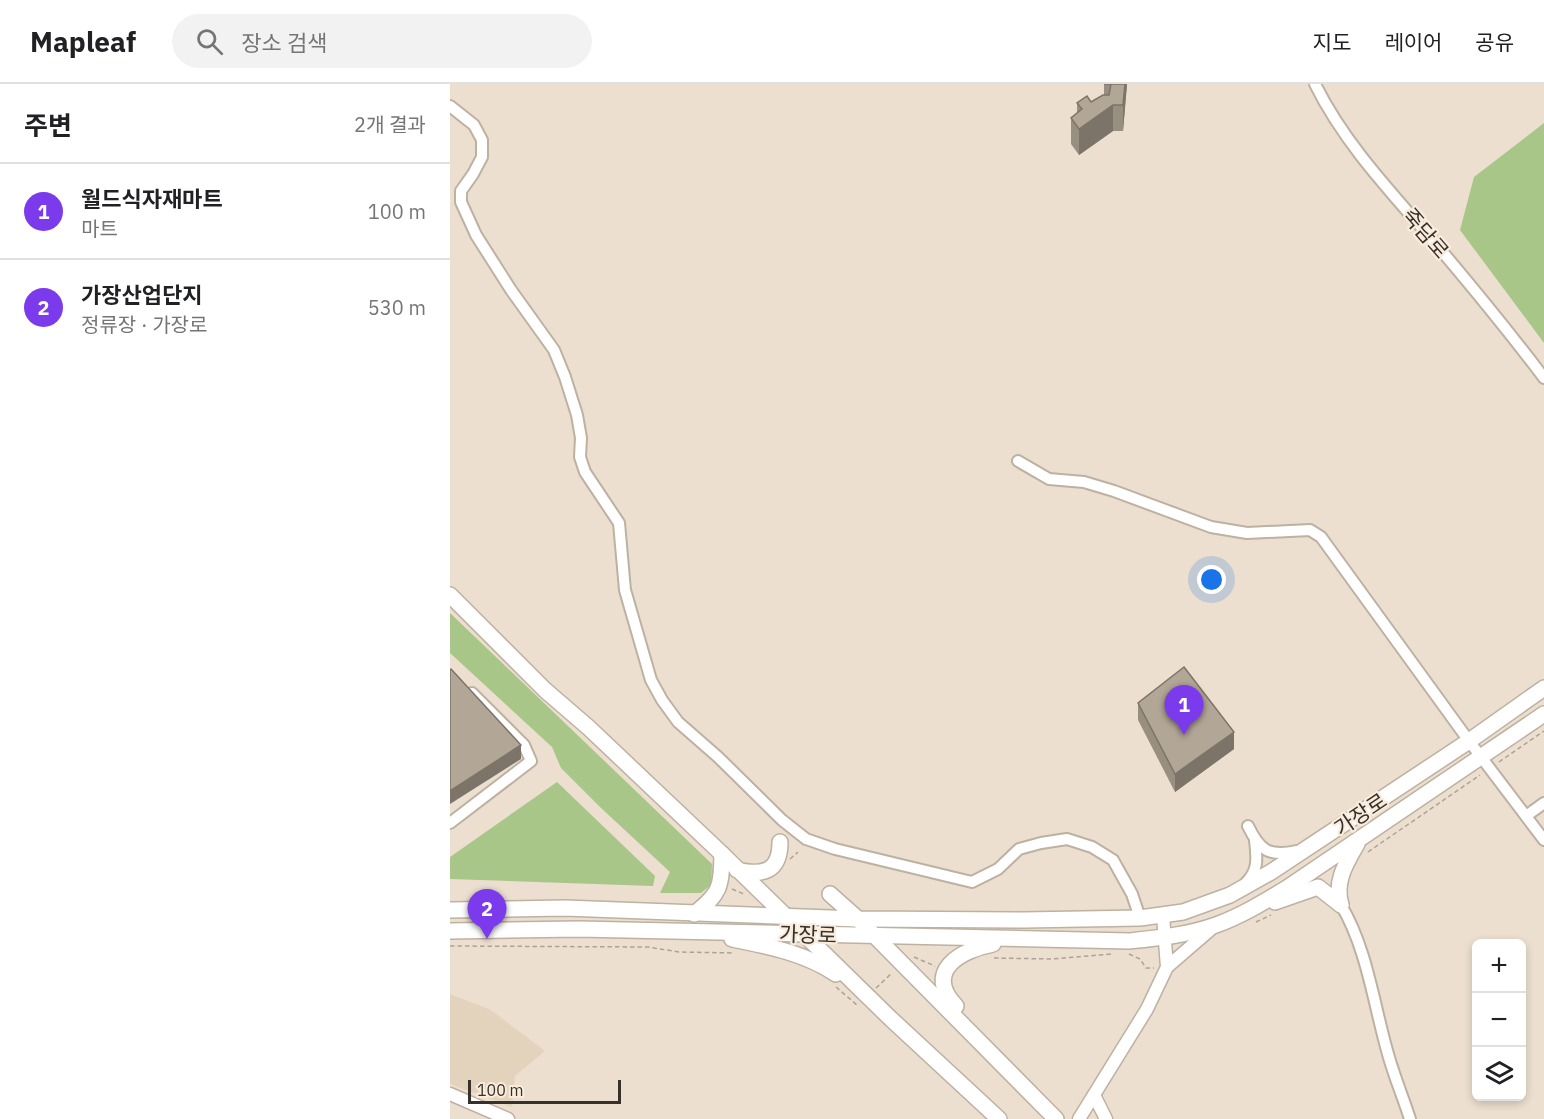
<!DOCTYPE html>
<html lang="ko">
<head>
<meta charset="utf-8">
<style>
  body { margin:0; font-family:"IBM Plex Sans","Noto Sans KR",sans-serif; background:#f2f2f2; color:#202124 }
  .controls { position:absolute; right:18px; bottom:18px; display:grid; overflow:hidden; border-radius:9px; box-shadow:0 3px 9px #0003 }
  .controls button { width:54px; height:54px; display:grid; place-items:center; padding:0; border:0; border-bottom:2px solid #e0e0e0; background:#fff; color:#202124; font:30px sans-serif }
  .scale { position:absolute; left:18px; bottom:15px; width:153px; box-sizing:border-box; padding-left:6px; border:3px solid #36312a; border-top:0; font-size:16px; line-height:21px; white-space:nowrap; color:#36312a; -webkit-text-stroke:4px #f9ecdc; paint-order:stroke }
  .you { position:absolute; left:762px; top:496px; width:21px; height:21px; margin:-15px; border:4px solid #fff; border-radius:50%; background:#1a73e8; box-shadow:0 0 0 9px #1a73e833 }
  .badge { display:grid; place-items:center; width:39px; height:39px; border-radius:50%; background:#7c3aed; color:#fff; font-size:20px; font-weight:700 }
  .pin { position:absolute; translate:-50% -50px; filter:drop-shadow(0 2px 3px #0008) }
  .pin::after { content:''; position:absolute; top:32px; width:21px; height:18px; background:inherit; clip-path:polygon(0 0,100% 0,50% 100%) }
  .list { margin:0; padding:0; list-style:none }
  h2 { display:flex; justify-content:space-between; align-items:center; height:78px; margin:0; padding:0 24px; font-size:26px }
  h2 small { font-size:20px; font-weight:400; color:#757577 }
  .list li { display:grid; grid-template-columns:39px 1fr auto; gap:18px; align-items:center; box-sizing:border-box; height:96px; padding:0 24px; border-top:2px solid #e0e0e0 }
  .list b { display:block; font-size:22px; white-space:nowrap }
  .list p { margin:0; font-size:20px; white-space:nowrap; color:#757577 }
  .list em { font-size:20px; font-style:normal; color:#757577 }
  .icon { flex:none; width:33px; height:33px; fill:none; stroke:currentColor; stroke-width:2; stroke-linecap:round; stroke-linejoin:round }
  .map { position:relative; flex:none; width:1094px; height:1035px; overflow:hidden }
  header { display:flex; align-items:center; gap:36px; box-sizing:border-box; height:84px; padding:0 30px; background:#fff; border-bottom:2px solid #e0e0e0 }
  header strong { font-size:28px }
  nav { display:flex; gap:33px; margin-inline-start:auto; font-size:21px }
  .search { width:420px; height:54px; background:#f2f2f2; display:flex; align-items:center; gap:15px; box-sizing:border-box; padding:0 21px; border-radius:33px; color:#757577; font-size:22px }
  main { display:flex }
  aside { flex:1; background:#fff }
  .map>svg:first-child { display:block }
</style>
</head>
<body>
<header>
<strong>Mapleaf</strong>
<div class="search"><svg class="icon" aria-label="search" viewBox="0 0 24 24"><circle cx="10" cy="10" r="6"/><path d="M15 15l6 6"/></svg>장소 검색</div>
<nav><a>지도</a><a>레이어</a><a>공유</a></nav>
</header>
<main>
<aside>
<h2>주변<small>2개 결과</small></h2>
<ul class="list">
<li><span class="badge">1</span><div><b>월드식자재마트</b><p>마트</p></div><em>100 m</em></li>
<li><span class="badge">2</span><div><b>가장산업단지</b><p>정류장 · 가장로</p></div><em>530 m</em></li>
</ul>
</aside>
<div class="map">
<svg width="1094" height="1035" viewBox="0 0 1094 1035">
  <rect width="100%" height="100%" fill="#ecdfcf"/>
  <!-- built -->
  <polygon fill="#e4d3bc" points="0,910 41,926 95,967 65,992 62,1023 0,1000"/>
  <!-- green -->
  <g fill="#a7c687">
    <polygon points="1094,39 1094,259 1010,146 1024,93"/>
    <polygon points="0,529 262,780 261,801 251,809 210,809 220,788 150,723 111,684 102,663 0,569"/>
    <polygon points="107,698 205,792 203,802 0,795 0,773"/>
  </g>
  <g fill="none" stroke-linecap="round" stroke-linejoin="round">
    <defs>
      <g id="minor">
        <path d="M865,0C893,57 938,105 979,152C1019,199 1057,245 1094,294"/>
        <polyline points="0,22 24,41 32,56 32,73 23,90 11,107 11,118 26,151 61,206 104,266 115,293 127,331 131,354 130,373 135,388 169,439 175,506 201,596 212,616 228,638 268,673 332,736 356,755 385,765 522,798 548,785 569,765 591,759 617,755 642,763 663,776 682,810 690,834"/>
        <polyline points="568,377 599,395 634,398 664,407 761,443 797,449 860,446 871,453 1019,657 1094,756"/>
        <polyline points="1076,732 1094,719"/>
        <polyline points="0,739 81,677 74,661 22,609"/>
        <path d="M798,742C810,767 819,773 847,767"/>
        <path d="M795,800C809,786 807,775 805,756"/>
        <path d="M891,821C917,864 924,922 938,970C944,992 953,1013 960,1035"/>
      </g>
      <g id="tertiary">
        <polyline points="717,883 761,845"/>
        <polyline points="0,1010 58,1035"/>
        <polyline points="644,1011 656,1035"/>
        <polyline points="629,1035 697,925 717,883 713,832"/>
      </g>
      <g id="secondary">
        <polyline points="0,511 95,606 139,644 272,770 441,935 549,1035"/>
        <path d="M287,786C313,792 330,788 330,758"/>
        <polyline points="380,810 408,835 606,1035"/>
        <polyline points="825,818 868,803 891,821"/>
        <path d="M891,821C884,798 896,779 907,760"/>
        <polyline points="0,826 115,824 408,835 574,836 690,834 733,828 780,811 821,788 1019,657 1094,604"/>
        <path d="M244,830C271,809 271,803 272,770"/>
        <path d="M0,847L129,845L679,857C708,854 738,851 766,841C791,832 814,818 837,804L1094,630"/>
        <path d="M282,855C318,862 355,869 386,890"/>
        <path d="M506,922C473,888 510,866 543,860"/>
      </g>
    </defs>
    <!-- minor casing -->
    <use href="#minor" stroke="#bdb1a1" stroke-width="14"/>
    <!-- tertiary casing -->
    <use href="#tertiary" stroke="#bdb1a1" stroke-width="15"/>
    <!-- secondary casing -->
    <use href="#secondary" stroke="#bdb1a1" stroke-width="18"/>
    <!-- path -->
    <g stroke="#aca295" stroke-width="1.5" stroke-dasharray="4.5 3" stroke-linecap="butt">
      <polyline points="1049,678 1094,647"/>
      <polyline points="918,768 1030,691"/>
      <polyline points="340,775 348,768"/>
      <polyline points="282,805 294,810"/>
      <polyline points="806,838 821,831"/>
      <polyline points="0,862 198,863 229,868 284,869"/>
      <polyline points="679,870 690,875 696,884 704,884"/>
      <polyline points="464,873 485,882"/>
      <polyline points="544,874 601,875 662,870"/>
      <polyline points="386,903 407,921"/>
      <polyline points="426,904 442,889"/>
    </g>
    <!-- minor -->
    <use href="#minor" stroke="#fff" stroke-width="10"/>
    <!-- tertiary -->
    <use href="#tertiary" stroke="#fff" stroke-width="12"/>
    <!-- secondary -->
    <use href="#secondary" stroke="#fff" stroke-width="15"/>
  </g>
  <!-- wall -->
  <g fill="#998f81">
    <polygon points="654,0 677,0 673,47 663,47 629,71 621,60 621,34 627,29 627,19 641,18 654,11"/>
    <polygon points="688,619 784,665 725,708 688,636"/>
  </g>
  <!-- shaded-wall -->
  <g fill="#7d7469">
    <polygon points="675,0 677,0 673,47 673,21"/>
    <polygon points="663,21 663,47 629,71 629,45"/>
    <polygon points="784,648 784,665 725,708 725,690"/>
    <polygon points="71,661 71,675 0,720 0,707"/>
  </g>
  <!-- building -->
  <g fill="#b2a696" stroke="#7d7469" stroke-width="1.5">
    <polygon points="654,0 675,0 673,21 663,21 629,45 621,34 632,25 627,19 637,12 641,18 653,11 659,11 661,0"/>
    <polygon points="734,583 784,648 725,690 688,619"/>
    <polygon points="1,585 71,661 0,707 0,586"/>
  </g>
  <g text-anchor="middle" dominant-baseline="central" stroke-width="4.5" stroke-linejoin="round" paint-order="stroke">
    <!-- street labels -->
    <g font-size="21" fill="#36312a" stroke="#f9ecdc">
      <text transform="translate(976 149) rotate(49)">죽담로</text>
      <text transform="translate(910 730) rotate(-34)">가장로</text>
      <text transform="translate(358 850) rotate(2)">가장로</text>
    </g>
  </g>
</svg>
<div class="controls">
<button>+</button>
<button>−</button>
<button><svg class="icon" aria-label="layers" viewBox="0 0 24 24"><path d="M12 4l9 5-9 5-9-5zM3 14l9 5 9-5"/></svg></button>
</div>
<div class="scale">100 m</div>
<div class="you"></div>
<div class="pin badge" style="left:734px;top:651px">1</div>
<div class="pin badge" style="left:37px;top:855px">2</div>
</div>
</main>
</body>
</html>
